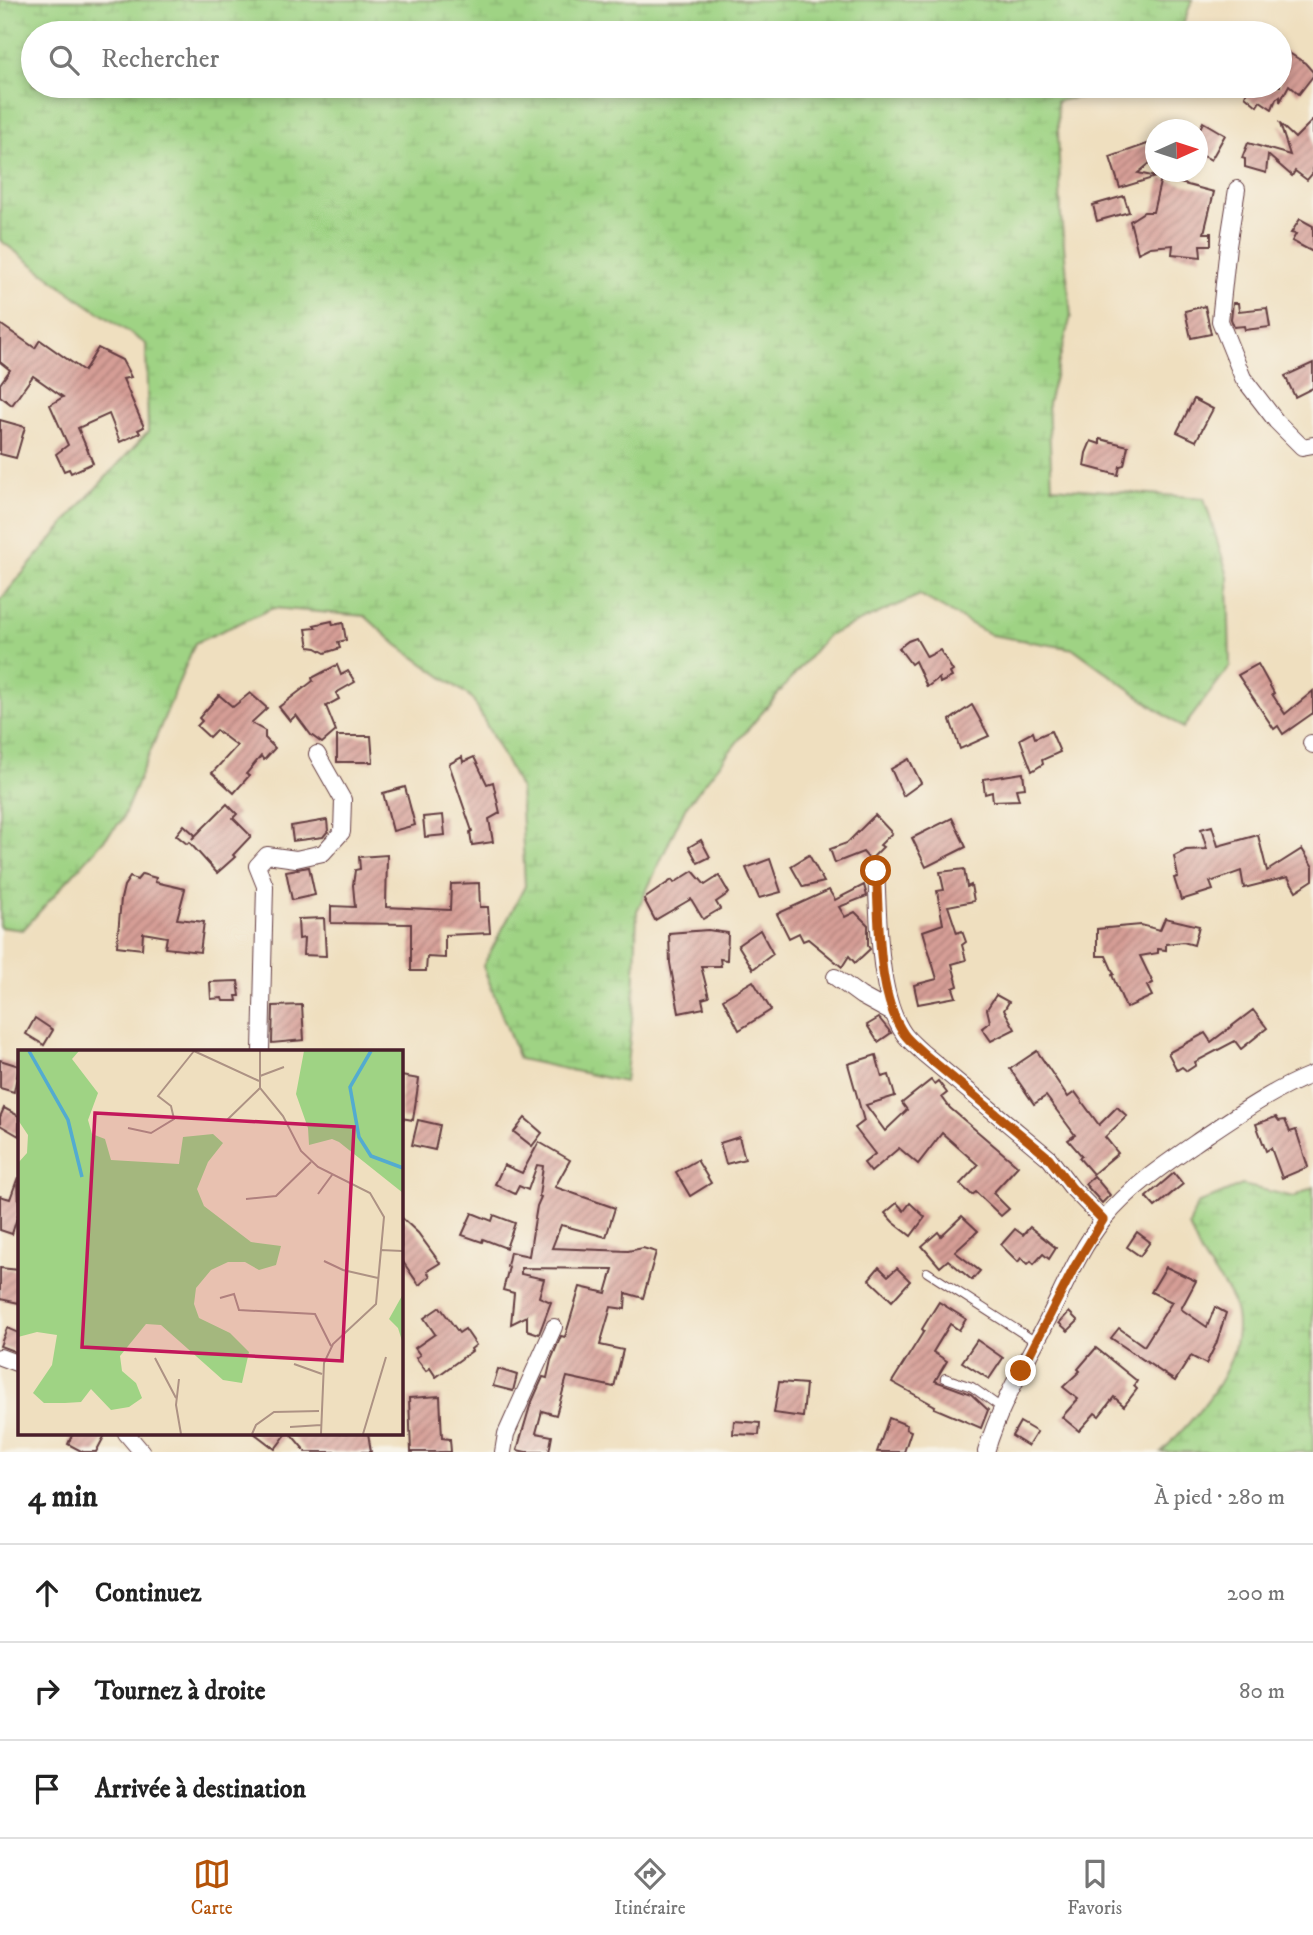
<!DOCTYPE html>
<html lang="fr">
<head>
<meta charset="utf-8">
<style>
  body { margin:0; font-family:"IM FELL DW Pica",serif; background:#f6f6f6; color:#222 }
  .compass { position:absolute; left:1145px; top:119px; width:63px; height:63px; border-radius:50%; background:#fff; box-shadow:0 4px 10px #0003; rotate:87deg }
  .stop { position:absolute; width:21px; height:21px; margin:-16px; border:5px solid #b45309; border-radius:50%; background:#fff }
  .stop.end { background:#b45309; border-color:#fff; box-shadow:0 2px 7px #0008 }
  .list { margin:0; padding:0; list-style:none }
  h2 { display:flex; justify-content:space-between; align-items:center; height:91px; margin:0; padding:0 28px; font-size:30px }
  h2 small { font-size:23px; font-weight:400; color:#767676 }
  .list li { display:grid; grid-template-columns:46px 1fr auto; gap:21px; align-items:center; box-sizing:border-box; height:98px; padding:0 28px; border-top:2px solid #e0e0e0 }
  .list b { display:block; font-size:26px; white-space:nowrap }
  .list em { font-size:23px; font-style:normal; color:#767676 }
  .icon { flex:none; width:38px; height:38px; fill:none; stroke:currentColor; stroke-width:2; stroke-linecap:round; stroke-linejoin:round }
  .map { position:relative; flex:none; width:1313px; height:1452px; overflow:hidden }
  .search { position:absolute; background:#fff; box-shadow:0 4px 10px #0003; left:21px; right:21px; top:21px; height:77px; display:flex; align-items:center; gap:18px; box-sizing:border-box; padding:0 24px; border-radius:38px; color:#767676; font-size:26px }
  .sheet { height:385px; background:#fff }
  nav { display:flex; justify-content:space-around; align-items:center; box-sizing:border-box; height:98px; border-top:2px solid #e0e0e0; background:#fff; font-size:19px; color:#767676 }
  nav a { display:grid; justify-items:center; gap:4px }
  nav .on { color:#b45309 }
  .map>svg:first-child { display:block }
</style>
</head>
<body>
<div class="map">
<svg width="1313" height="1452" viewBox="0 0 1313 1452">
  <defs>
    <pattern id="wetland-marsh" width="20" height="14" patternUnits="userSpaceOnUse" patternTransform="scale(1.75)"><rect width="20" height="14" fill="#9fd384"/><path d="M1 5h8M5 5V1M11 12h8M15 12V8" fill="none" stroke="#8ab572"/></pattern>
    <pattern id="building-hatch" width="6" height="6" patternUnits="userSpaceOnUse" patternTransform="scale(1.75)"><rect width="6" height="6" fill="#d69e96"/><path d="M-1 1l2-2M0 6l6-6M5 7l2-2" fill="none" stroke="#b0807b"/></pattern>
  </defs>
  <rect width="100%" height="100%" fill="#f7f3e8"/>
  <filter id="ink" filterUnits="userSpaceOnUse"><feTurbulence type="fractalNoise" baseFrequency=".0143" numOctaves="2"/><feDisplacementMap in="SourceGraphic" scale="14" xChannelSelector="R" yChannelSelector="G"/><feConvolveMatrix kernelMatrix="1 2 1 2 8 2 1 2 1" color-interpolation-filters="sRGB"/></filter>
  <filter id="wash" filterUnits="userSpaceOnUse"><feTurbulence type="fractalNoise" baseFrequency=".00686" numOctaves="4" result="noise"/><feDisplacementMap in="SourceGraphic" scale="28" xChannelSelector="R" yChannelSelector="G"/><feGaussianBlur stdDeviation="1.57" result="paint"/><feColorMatrix in="noise" values="0 0 0 0 0 0 0 0 0 0 0 0 0 0 0 0 0 1.4 0 .05"/><feComposite in="paint" operator="in"/></filter>
  <g filter="url(#wash)">
    <rect width="100%" height="100%" fill="#efdfbf"/>
    <!-- wetland -->
    <g fill="url(#wetland-marsh)" stroke="#747958" stroke-width="2">
      <polygon points="0,0 1192,0 1180,33 33,33 33,86 1126,86 1118,90 1057,101 1061,216 1071,316 1048,403 1052,487 1204,498 1228,576 1230,666 1183,728 1074,649 991,635 920,595 827,636 738,741 685,808 637,911 634,1002 625,1082 519,1059 483,966 525,886 520,788 472,698 397,645 365,616 273,608 195,643 122,820 23,930 0,927 0,600 83,502 148,432 146,344 75,296 0,240"/>
      <path d="M1242,1185L1294,1197L1313,1187V1452H1161C1198,1416 1254,1356 1232,1300C1226,1286 1213,1273 1205,1261C1198,1250 1194,1238 1189,1226L1197,1204Z"/>
    </g>
    <g id="blocks">
      <!-- building -->
      <g fill="url(#building-hatch)">
        <polygon points="1286,51 1305,63 1313,72 1313,76 1299,94 1289,85 1280,102 1280,96 1276,99 1272,109 1260,101 1257,106 1245,96 1249,86 1280,86 1280,57"/>
        <polygon points="1313,120 1313,173 1307,180 1295,171 1292,176 1268,155 1266,173 1245,167 1245,159 1242,158 1248,143 1290,155 1280,124 1295,138"/>
        <polygon points="1203,122 1225,135 1211,160 1198,153 1198,133"/>
        <polygon points="1156,141 1156,158 1138,173 1156,177 1120,188 1110,157"/>
        <polygon points="1161,178 1214,192 1204,233 1211,233 1211,245 1200,245 1201,257 1172,254 1173,245 1150,247 1138,253 1130,221 1144,212 1153,212"/>
        <polygon points="1124,196 1129,212 1097,221 1093,205"/>
        <polygon points="1300,219 1313,226 1313,252 1292,241 1296,234 1291,233"/>
        <polygon points="1233,303 1238,303 1239,311 1267,308 1270,327 1245,330 1244,326 1234,327 1231,319"/>
        <polygon points="1205,306 1211,334 1191,338 1185,311"/>
        <polygon points="0,324 35,348 40,340 84,371 98,348 122,360 131,377 123,379 144,427 138,430 140,433 120,442 109,414 78,428 93,463 71,473 69,469 64,471 56,454 68,445 50,405 63,397 33,376 12,405 0,396 0,384 10,370 0,362"/>
        <polygon points="1313,363 1313,388 1295,397 1285,376"/>
        <polygon points="1194,399 1213,409 1196,441 1177,432"/>
        <polygon points="0,420 25,427 16,458 0,454"/>
        <polygon points="1100,439 1128,446 1124,465 1120,466 1118,475 1084,466 1086,453 1091,441 1100,444"/>
        <polygon points="332,621 333,625 343,623 346,640 338,642 340,648 325,653 316,648 309,647 306,629 316,628 314,625"/>
        <polygon points="916,638 927,657 940,650 953,671 950,673 952,677 940,683 939,678 927,687 915,661 911,664 899,648 908,641"/>
        <polygon points="1258,664 1274,693 1272,694 1285,714 1313,691 1313,713 1283,734 1278,726 1274,729 1238,675"/>
        <polygon points="337,665 341,675 348,671 355,682 336,693 339,699 326,706 336,731 322,743 311,735 296,715 290,721 279,707 313,681 312,678"/>
        <polygon points="250,693 267,708 251,723 265,731 265,738 275,748 264,760 261,756 246,774 249,776 234,793 212,773 237,746 216,730 209,737 197,726 202,721 199,718 219,695 233,707"/>
        <polygon points="972,705 989,736 960,749 950,720"/>
        <polygon points="1051,731 1060,752 1042,760 1043,764 1032,771 1020,739 1033,732 1035,738"/>
        <polygon points="337,736 371,736 373,762 337,762"/>
        <polygon points="462,757 463,762 474,757 487,784 493,782 500,813 489,819 493,842 472,845 470,832 472,831 449,764"/>
        <polygon points="909,759 921,783 903,796 891,769"/>
        <polygon points="1023,773 1025,788 1016,789 1019,800 993,801 992,792 985,794 983,779"/>
        <polygon points="405,787 415,825 393,831 383,793"/>
        <polygon points="227,804 237,814 233,818 251,836 233,855 235,857 217,873 189,842 187,844 176,835 184,825 195,835 192,839"/>
        <polygon points="443,815 445,835 425,837 423,817"/>
        <polygon points="875,815 892,833 880,845 883,847 870,860 863,852 835,863 830,849 847,843"/>
        <polygon points="952,818 966,847 926,867 912,838"/>
        <polygon points="327,820 328,831 323,837 293,841 291,826"/>
        <polygon points="1212,826 1218,846 1258,835 1267,871 1302,849 1313,867 1313,880 1296,891 1288,877 1244,888 1241,871 1210,882 1213,890 1181,900 1174,878 1178,877 1174,856 1186,850 1207,849 1201,829"/>
        <polygon points="701,840 710,857 698,863 689,847"/>
        <polygon points="387,855 386,907 450,910 451,884 479,883 480,907 488,907 490,933 445,935 445,958 427,957 426,971 411,971 411,924 331,923 331,906 355,907 353,885 355,870 360,869 359,857"/>
        <polygon points="809,855 824,882 803,887 791,866"/>
        <polygon points="770,859 781,892 759,898 746,868"/>
        <polygon points="309,867 315,895 292,900 286,871"/>
        <polygon points="964,869 967,887 971,885 974,901 948,906 957,933 962,931 966,942 962,945 966,960 952,964 958,986 953,988 956,997 918,1004 914,985 937,979 923,931 943,924 937,891 944,890 940,872"/>
        <polygon points="693,871 705,885 719,876 729,893 716,902 720,909 703,919 691,899 655,920 644,899 672,880 674,883"/>
        <polygon points="142,874 156,878 155,882 185,889 177,919 204,922 200,952 165,948 167,937 143,933 142,949 117,946 121,899 124,886 130,877 137,880"/>
        <polygon points="864,885 867,896 839,907 845,917 855,912 868,925 868,946 870,949 855,963 849,956 842,967 808,939 803,941 799,933 789,938 777,914 829,890 835,900"/>
        <polygon points="324,918 326,956 303,955 304,938 299,939 298,919"/>
        <polygon points="1165,918 1199,926 1194,945 1183,942 1166,944 1166,950 1158,949 1158,953 1140,956 1153,983 1147,986 1152,996 1126,1008 1112,975 1114,974 1106,956 1097,956 1097,929 1141,925 1160,930"/>
        <polygon points="708,930 728,933 727,960 720,959 721,966 701,966 709,997 702,999 704,1008 679,1013 670,963 669,933"/>
        <polygon points="760,930 773,954 753,969 738,945"/>
        <polygon points="238,981 240,996 236,996 237,1001 223,1001 222,998 211,999 210,982"/>
        <polygon points="753,981 771,1010 739,1030 723,999"/>
        <polygon points="996,995 1009,1002 1004,1010 1015,1029 991,1041 982,1028 990,1022 987,1009"/>
        <polygon points="302,1005 304,1040 272,1043 273,1006"/>
        <polygon points="1253,1010 1267,1028 1241,1049 1235,1041 1195,1062 1196,1065 1187,1071 1182,1067 1177,1070 1168,1053 1205,1033 1211,1042"/>
        <polygon points="35,1018 53,1030 44,1045 26,1034"/>
        <polygon points="879,1018 891,1033 878,1042 867,1025"/>
        <polygon points="1037,1051 1068,1097 1075,1092 1099,1125 1117,1107 1127,1116 1105,1137 1118,1153 1093,1174 1079,1158 1082,1156 1068,1140 1075,1135 1046,1096 1034,1104 1010,1069"/>
        <polygon points="876,1055 882,1077 889,1075 895,1096 866,1105 885,1131 907,1110 902,1103 931,1080 934,1084 938,1081 947,1093 942,1097 950,1108 1018,1166 993,1193 1009,1209 1001,1216 976,1192 972,1195 960,1184 978,1165 942,1133 918,1164 899,1148 871,1172 864,1163 875,1154 855,1128 864,1121 848,1064"/>
        <polygon points="0,1060 19,1066 14,1092 0,1088"/>
        <polygon points="401,1076 419,1079 413,1120 401,1118"/>
        <polygon points="4,1108 19,1116 19,1136 0,1125 0,1117"/>
        <polygon points="1276,1117 1279,1121 1285,1120 1290,1132 1296,1130 1308,1167 1282,1178 1271,1148 1266,1151 1256,1124"/>
        <polygon points="525,1118 542,1133 532,1146 514,1132"/>
        <polygon points="418,1120 440,1125 435,1150 412,1145"/>
        <polygon points="739,1137 745,1159 726,1164 720,1143"/>
        <polygon points="539,1142 570,1160 555,1187 615,1208 606,1237 561,1225 552,1248 628,1251 643,1248 656,1252 643,1298 626,1293 625,1309 611,1307 600,1345 623,1350 614,1387 567,1377 556,1415 542,1411 536,1433 552,1436 549,1452 526,1452 517,1450 530,1406 543,1377 547,1378 551,1360 561,1336 565,1337 580,1287 606,1293 613,1269 521,1268 521,1274 544,1279 539,1297 551,1302 539,1334 527,1330 527,1316 511,1324 514,1293 503,1290 509,1267 507,1266 510,1252 529,1256 537,1206 541,1197 539,1196 543,1166 537,1165 528,1190 519,1186 515,1194 495,1184 504,1165 522,1173"/>
        <polygon points="697,1160 711,1183 690,1196 676,1172"/>
        <polygon points="1174,1173 1183,1184 1155,1207 1146,1197"/>
        <polygon points="1094,1176 1110,1195 1102,1203 1085,1184"/>
        <polygon points="18,1177 19,1211 12,1234 0,1230 0,1196 10,1199"/>
        <polygon points="897,1203 904,1211 910,1203 925,1217 911,1236 893,1222 885,1213"/>
        <polygon points="472,1213 492,1221 494,1215 515,1223 506,1248 483,1239 482,1242 462,1235"/>
        <polygon points="962,1216 978,1231 955,1252 980,1271 972,1280 948,1260 940,1267 922,1246 938,1232 941,1236"/>
        <polygon points="401,1217 418,1233 440,1263 427,1271 430,1276 419,1285 401,1259"/>
        <polygon points="1030,1227 1056,1248 1049,1259 1043,1254 1034,1264 1031,1261 1028,1264 1021,1258 1018,1262 1001,1245 1015,1229 1023,1235"/>
        <polygon points="1137,1232 1150,1242 1140,1256 1127,1247"/>
        <polygon points="879,1267 888,1276 897,1268 910,1281 892,1301 869,1279"/>
        <polygon points="1166,1267 1196,1281 1181,1309 1207,1327 1215,1307 1226,1313 1216,1344 1206,1364 1191,1356 1175,1381 1111,1338 1119,1328 1144,1346 1172,1302 1151,1292"/>
        <polygon points="0,1268 19,1270 19,1303 0,1299"/>
        <polygon points="939,1302 966,1319 959,1330 950,1324 933,1352 947,1361 935,1381 971,1394 988,1410 981,1428 934,1408 935,1406 892,1382 924,1331 922,1329"/>
        <polygon points="440,1307 459,1333 465,1329 476,1345 471,1349 472,1351 436,1377 430,1368 426,1371 416,1358 420,1355 415,1348 435,1334 424,1318"/>
        <polygon points="1069,1312 1078,1321 1068,1331 1059,1323"/>
        <polygon points="7,1328 19,1333 19,1353 0,1346"/>
        <polygon points="977,1340 1003,1358 989,1379 962,1362"/>
        <polygon points="1096,1348 1137,1381 1134,1386 1137,1389 1124,1406 1114,1397 1099,1416 1095,1413 1079,1431 1062,1417 1078,1399 1063,1387 1080,1371 1078,1369"/>
        <polygon points="498,1369 517,1375 513,1391 493,1386"/>
        <polygon points="779,1382 806,1384 803,1417 774,1413"/>
        <polygon points="440,1396 442,1438 450,1439 451,1452 411,1452 409,1398"/>
        <polygon points="889,1418 907,1425 906,1429 911,1431 904,1452 877,1452"/>
        <polygon points="734,1421 760,1423 759,1435 733,1434"/>
        <polygon points="1020,1422 1037,1432 1028,1446 1012,1436"/>
        <polygon points="73,1433 106,1433 96,1452 83,1452 68,1444"/>
        <polygon points="254,1433 287,1433 275,1449"/>
        <polygon points="290,1433 368,1433 371,1452 306,1452"/>
      </g>
    </g>
  </g>
  <g filter="url(#ink)">
    <use href="#blocks" fill-opacity="0" stroke="#633c41" stroke-width="2"/>
    <g fill="none" stroke-linecap="round" stroke-linejoin="round">
      <defs>
        <g id="service">
          <polyline points="927,1272 1036,1342"/>
          <polyline points="945,1378 972,1387 1003,1409"/>
        </g>
        <g id="minor">
          <polyline points="1237,189 1228,246 1220,321 1243,378 1276,421 1302,447 1313,445"/>
          <polyline points="1311,743 1313,745"/>
          <path d="M876,871C879,917 877,996 904,1034C909,1041 917,1047 923,1053L1049,1158L1072,1188L1103,1220"/>
          <polyline points="835,977 861,996 892,1013"/>
          <polyline points="261,1051 265,886 257,866 267,855 296,859 323,853 342,832 343,800 317,754"/>
          <polyline points="0,1357 19,1364"/>
          <polyline points="126,1433 142,1452"/>
          <polyline points="503,1452 506,1434 554,1327"/>
          <path d="M986,1452C998,1410 1021,1370 1042,1331C1061,1295 1078,1251 1104,1219C1132,1185 1171,1160 1207,1135C1243,1111 1273,1090 1313,1074"/>
        </g>
      </defs>
      <!-- service casing -->
      <use href="#service" stroke="#633c41" stroke-width="10"/>
      <!-- minor casing -->
      <use href="#minor" stroke="#633c41" stroke-width="18"/>
      <!-- service -->
      <use href="#service" stroke="#fff" stroke-width="8"/>
      <!-- minor -->
      <use href="#minor" stroke="#fff" stroke-width="16"/>
    </g>
  </g>
  <g fill="none" stroke-linecap="round" stroke-linejoin="round" filter="url(#ink)">
    <!-- route -->
    <path stroke="#b45309" stroke-width="9" d="M876,871C880,919 876,994 904,1034C909,1041 917,1047 923,1053L1049,1158L1072,1188L1103,1220L1075,1266L1021,1371"/>
  </g>
  <!-- overview -->
  <g transform="translate(18 1050)">
    <rect width="385" height="385" fill="#efdfbf"/>
    <path d="M0,1H61L54,9L80,43L70,70L74,84L87,89L93,110L161,114L165,87L195,84L205,93L190,112L179,139L186,156L233,192L263,196L258,215L241,220L227,212H210L193,220L178,238L176,254L181,268L212,283L231,302L224,333L205,330L143,275L128,274L102,306L104,321L118,333L124,348L111,357L93,360L73,339L63,352L47,353H26L15,343L34,315L39,285L19,282L0,287V113L9,103L10,85L0,70ZM286,1H385V143L321,92L314,89L291,95L290,78L278,44ZM385,244V294L380,278L371,269Z" fill="#9fd384"/>
    <path fill="none" stroke="#53abd0" stroke-width="3.5" d="M11,1L50,70L64,127M353,1L332,37L341,87L353,106L385,118"/>
    <path fill="none" stroke="#ad9284" stroke-width="2" d="M176,1L241,31M242,1V38L265,66L283,101L300,117L352,143L366,167L358,254L315,294L306,313L303,384M242,26L266,17M209,70L242,38M110,78L133,83L156,69L153,56L140,46L176,1M300,144L314,125M228,149L258,146L293,112M362,200L385,201M306,211L325,220L360,228M202,248L216,244L221,260L297,264L313,296M137,308L158,348M276,314L304,324M161,329L158,355L163,384M272,377L303,375M234,384L238,375L256,362L301,361M345,384L368,307"/>
    <path fill="#c2185b" fill-opacity="0.15" stroke="#c2185b" stroke-width="3.5" d="M77,63L336,77L324,311L64,297Z"/>
    <rect width="385" height="385" fill="none" stroke="#4a1f2b" stroke-width="3.5"/>
  </g>
</svg>
<svg class="compass" viewBox="-18 -18 36 36"><path d="M0-13l5 13h-10z" fill="#e53935"/><path d="M0 13l5-13h-10z" fill="#767676"/></svg>
<div class="stop" style="left:876px;top:871px"></div>
<div class="stop end" style="left:1021px;top:1371px"></div>
<div class="search"><svg class="icon" aria-label="search" viewBox="0 0 24 24"><circle cx="10" cy="10" r="6"/><path d="M15 15l6 6"/></svg>Rechercher</div>
</div>
<section class="sheet">
<h2>4 min<small>À pied · 280 m</small></h2>
<ul class="list">
<li><svg class="icon" aria-label="ahead" viewBox="0 0 24 24"><path d="M12 20V5M6 11l6-6 6 6"/></svg><div><b>Continuez</b></div><em>200 m</em></li>
<li><svg class="icon" aria-label="right" viewBox="0 0 24 24"><path d="M7 20v-9h11M14 6l5 5-5 5"/></svg><div><b>Tournez à droite</b></div><em>80 m</em></li>
<li><svg class="icon" aria-label="arrive" viewBox="0 0 24 24"><path d="M6 21V4h12l-3 4 3 4H6"/></svg><div><b>Arrivée à destination</b></div></li>
</ul>
</section>
<nav>
<a class="on"><svg class="icon" aria-label="map" viewBox="0 0 24 24"><path d="M3 6l6-2 6 2 6-2v14l-6 2-6-2-6 2zM9 4v14M15 6v14"/></svg>Carte</a>
<a><svg class="icon" aria-label="directions" viewBox="0 0 24 24"><path d="M12 3l9 9-9 9-9-9zM9 14v-3h6M13 9l2 2-2 2"/></svg>Itinéraire</a>
<a><svg class="icon" aria-label="saved" viewBox="0 0 24 24"><path d="M7 4h10v16l-5-4-5 4z"/></svg>Favoris</a>
</nav>
</body>
</html>
